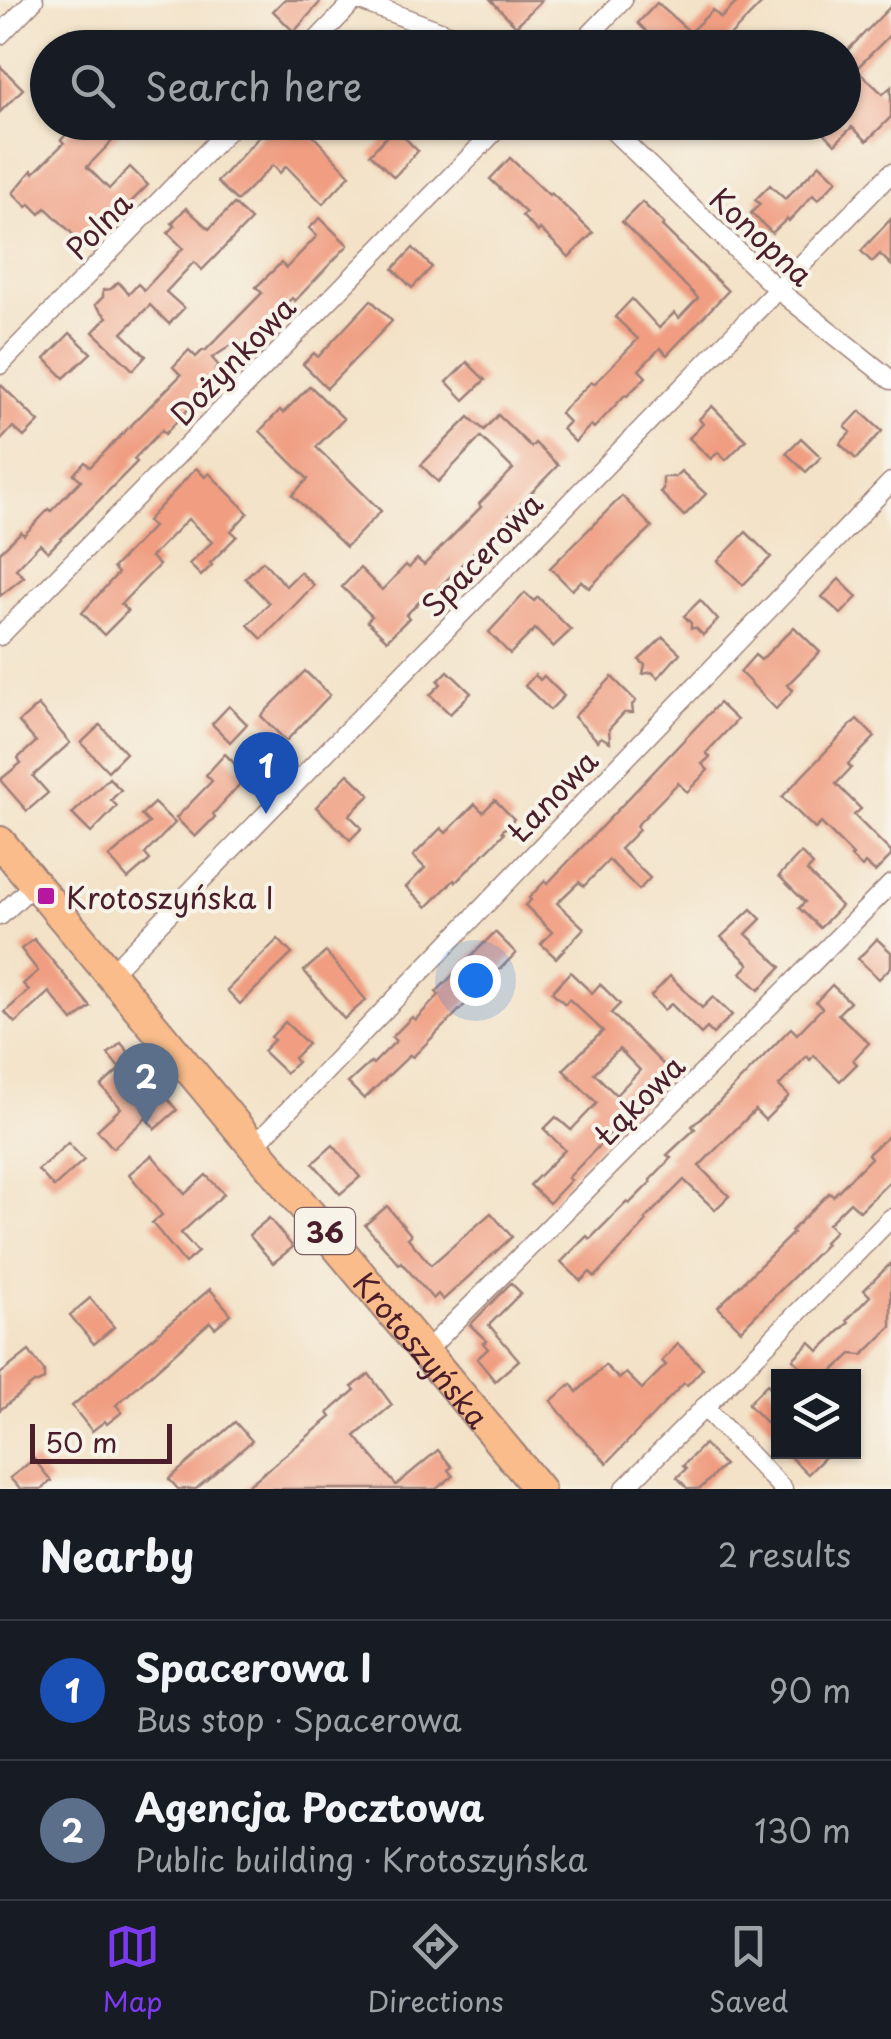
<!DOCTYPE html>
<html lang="en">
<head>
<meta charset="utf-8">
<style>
  body { margin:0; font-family:"Playpen Sans",sans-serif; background:#242831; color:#f1f3f6 }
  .controls { position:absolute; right:30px; bottom:30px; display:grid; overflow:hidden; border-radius:0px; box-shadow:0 2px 8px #0004 }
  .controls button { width:90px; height:90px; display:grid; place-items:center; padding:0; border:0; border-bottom:2px solid #363941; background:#171b24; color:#f1f3f6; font:50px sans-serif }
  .scale { position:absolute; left:30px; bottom:25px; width:142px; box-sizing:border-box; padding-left:10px; border:5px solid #4a1f2b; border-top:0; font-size:28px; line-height:35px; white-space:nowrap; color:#4a1f2b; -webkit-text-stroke:8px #f7f3e8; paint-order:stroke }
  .you { position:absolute; left:475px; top:980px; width:35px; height:35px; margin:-25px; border:8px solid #fff; border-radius:50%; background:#1a73e8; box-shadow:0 0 0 15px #1a73e833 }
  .badge { display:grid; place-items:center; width:65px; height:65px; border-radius:50%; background:#7c3aed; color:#fff; font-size:32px; font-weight:700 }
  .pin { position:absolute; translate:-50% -82px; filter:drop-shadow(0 2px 5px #0008) }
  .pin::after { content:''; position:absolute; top:52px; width:35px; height:30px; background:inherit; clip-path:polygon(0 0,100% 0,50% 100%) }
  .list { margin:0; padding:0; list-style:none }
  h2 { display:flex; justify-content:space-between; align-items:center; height:130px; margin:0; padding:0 40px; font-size:42px }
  h2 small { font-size:32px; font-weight:400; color:#9ea1a6 }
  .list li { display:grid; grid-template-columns:65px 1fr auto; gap:30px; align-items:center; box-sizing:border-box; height:140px; padding:0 40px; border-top:2px solid #363941 }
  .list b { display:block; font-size:38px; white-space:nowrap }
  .list p { margin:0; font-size:32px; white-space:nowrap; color:#9ea1a6 }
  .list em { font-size:32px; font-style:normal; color:#9ea1a6 }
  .icon { flex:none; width:55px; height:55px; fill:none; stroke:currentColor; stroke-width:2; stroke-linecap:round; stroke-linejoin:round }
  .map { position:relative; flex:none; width:891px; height:1489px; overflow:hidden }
  .search { position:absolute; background:#171b24; box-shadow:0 2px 8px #0004; left:30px; right:30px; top:30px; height:110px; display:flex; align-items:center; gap:25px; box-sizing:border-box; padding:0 35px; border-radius:55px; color:#9ea1a6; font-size:38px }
  .sheet { height:410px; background:#171b24 }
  nav { display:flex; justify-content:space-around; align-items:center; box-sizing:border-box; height:140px; border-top:2px solid #363941; background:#171b24; font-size:28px; color:#9ea1a6 }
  nav a { display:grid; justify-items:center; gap:5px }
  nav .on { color:#7c3aed }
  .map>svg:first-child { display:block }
</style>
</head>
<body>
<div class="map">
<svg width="891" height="1489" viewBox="0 0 891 1489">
  <rect width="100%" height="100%" fill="#f7f3e8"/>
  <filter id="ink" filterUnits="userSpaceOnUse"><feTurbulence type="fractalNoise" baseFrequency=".01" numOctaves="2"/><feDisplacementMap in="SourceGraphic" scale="20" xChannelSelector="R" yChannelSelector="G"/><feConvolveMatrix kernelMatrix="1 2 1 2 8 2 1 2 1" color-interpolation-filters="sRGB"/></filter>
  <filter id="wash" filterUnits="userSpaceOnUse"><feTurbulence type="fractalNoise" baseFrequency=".0048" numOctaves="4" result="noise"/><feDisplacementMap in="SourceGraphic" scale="40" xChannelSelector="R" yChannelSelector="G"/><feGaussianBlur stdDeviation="2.25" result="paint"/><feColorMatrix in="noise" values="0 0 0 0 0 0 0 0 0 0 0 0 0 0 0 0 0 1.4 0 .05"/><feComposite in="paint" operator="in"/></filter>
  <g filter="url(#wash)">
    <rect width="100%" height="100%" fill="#f3e2c7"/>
    <g id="blocks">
      <!-- building -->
      <g fill="#f09d81" fill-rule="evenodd">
        <polygon points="284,0 322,0 294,32 273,11"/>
        <polygon points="491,0 542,0 516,26"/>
        <polygon points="739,0 765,0 718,48 663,48 638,23 657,3 690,32 713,10 721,18"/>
        <polygon points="891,6 891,34 856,69 883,94 891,87 891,117 867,141 852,127 835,144 814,122 844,122 844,54"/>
        <polygon points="0,66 23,89 0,112"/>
        <polygon points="78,122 111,122 121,132 87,167 109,189 130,167 148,185 86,247 46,208 40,214 30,204 27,207 13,193 32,170 34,173 64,143 61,140"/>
        <polygon points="273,122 300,122 350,175 323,204 286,166 280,173 273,165 237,201 217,182"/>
        <polygon points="395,128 418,151 394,177 370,154"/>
        <polygon points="510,158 549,195 551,193 593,233 569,257 540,229 538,232 522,216 526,213 490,179"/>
        <polygon points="820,164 837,180 818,200 813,195 789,221 787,219 772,233 751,213 760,204 755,200 770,185 785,199"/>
        <polygon points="642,202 664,224 662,226 728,291 667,355 660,348 639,370 646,377 627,396 625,395 594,428 591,425 575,442 562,429 569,422 560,413 591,382 594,384 638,339 615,317 632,299 659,328 674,313 679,318 698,298 622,222"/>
        <polygon points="234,204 251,220 202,270 194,262 166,292 184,308 169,324 150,305 122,333 146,356 133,370 93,332 107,317 95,305 103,297 103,290 111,289 118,282 129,294 138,284 144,290 183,248 168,233 175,226 172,223 186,208 209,229"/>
        <polygon points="320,218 348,245 295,301 292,298 261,330 264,333 246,352 236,342 212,358 219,366 215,370 220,375 165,434 162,430 134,459 137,462 48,552 40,544 16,569 24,577 0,596 0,552 21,532 24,535 49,509 51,511 81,480 74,474 85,462 90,467 181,375 173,367 189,350 196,357 203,350 205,351 262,293 256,287 281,263 286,268 317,236 309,228"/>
        <polygon points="891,219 891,265 880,254 872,262 861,251"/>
        <polygon points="413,248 432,267 412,288 393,269"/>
        <polygon points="371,300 392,321 327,388 303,364 314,353 318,357"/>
        <polygon points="70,333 91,353 64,378 45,359"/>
        <polygon points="467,362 485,380 464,400 447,382"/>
        <polygon points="0,384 39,422 24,437 13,427 0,441"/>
        <polygon points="310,386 344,419 316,447 381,511 346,547 292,495 308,479 260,431 280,410 283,413"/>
        <polygon points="712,406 746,440 726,460 718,452 711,459 689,438 703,424 699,419"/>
        <polygon points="860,411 882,431 856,459 840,444 851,432 845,427"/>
        <polygon points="498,415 531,447 535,443 558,465 433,594 430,591 406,615 409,618 387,640 367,621 372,616 342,587 360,568 382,590 406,565 409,568 417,559 424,565 481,507 479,504 513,469 481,437 438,482 421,465 469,417 484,430"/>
        <polygon points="801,438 821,457 806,472 786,453"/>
        <polygon points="196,468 205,477 209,473 248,513 231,531 237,536 210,563 212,565 201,576 189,564 212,542 188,519 151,557 159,565 121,604 128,611 104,635 82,613 118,573 113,568 153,527 147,521"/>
        <polygon points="681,471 706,494 684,516 660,492 663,489 663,477 675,477"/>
        <polygon points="622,496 652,527 589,588 581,581 572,590 550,568"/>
        <polygon points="746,532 771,557 743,585 718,561"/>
        <polygon points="263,561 286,586 300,572 314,585 262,639 248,625 269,603 245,578"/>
        <polygon points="839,579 857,597 841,614 822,597"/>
        <polygon points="525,593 534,601 538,597 571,630 553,647 535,629 510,654 489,632"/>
        <polygon points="700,600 718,620 703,635 696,628 691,628 691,623 684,616"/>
        <polygon points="794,627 820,652 787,685 793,690 776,709 740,672 755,655 761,660"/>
        <polygon points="663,637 680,653 658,678 652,672 643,674 645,665 639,660"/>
        <polygon points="305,671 330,695 286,741 261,716"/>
        <polygon points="448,671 471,693 450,714 430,695 441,684 438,681"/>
        <polygon points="535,675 540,680 544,676 564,696 550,710 525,686"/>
        <polygon points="612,677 636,701 632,705 633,713 624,713 609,729 610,742 601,737 598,741 574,717"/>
        <polygon points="719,703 737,720 706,753 710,757 702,764 708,770 687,792 678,783 636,826 639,830 620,849 650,878 639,890 609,860 584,886 579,882 557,903 584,928 556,958 541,944 552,932 525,905 531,900 529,898 545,881 547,884"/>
        <polygon points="38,705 70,743 33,776 48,793 27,811 0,780 21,763 18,758 36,742 19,722"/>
        <polygon points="229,706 247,724 230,742 212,724"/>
        <polygon points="857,719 875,737 848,764 851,768 836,784 861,809 854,815 891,852 891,856 875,872 865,863 862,867 851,857 853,855 821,823 815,829 782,797"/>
        <polygon points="100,725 126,753 108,771 81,743"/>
        <polygon points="225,754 247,776 213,814 215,817 195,837 176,818 212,781 206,775"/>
        <polygon points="348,774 370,795 349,815 362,828 350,840 316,807"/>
        <polygon points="109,778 121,790 111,800 117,806 91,833 72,814"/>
        <polygon points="495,800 514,819 502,831 504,833 491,847 456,882 454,880 427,907 406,887 425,868 413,856 441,828 446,833 475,804 483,812"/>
        <polygon points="154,803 175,823 145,854 150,860 128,879 109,857 149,823 141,815"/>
        <polygon points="801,853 813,865 807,871 841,906 820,928 799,908 805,902 779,876"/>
        <polygon points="751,909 761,919 746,934 781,967 759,990 741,973 749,964 721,937"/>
        <polygon points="495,932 516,953 413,1057 410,1055 364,1099 348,1083 371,1062 373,1064 396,1041 392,1037 412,1017 415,1020 439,995 436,992"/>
        <polygon points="34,939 91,1007 73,1021 49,992 15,1023 5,1012 29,990 23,984 38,971 21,949"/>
        <polygon points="278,939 292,954 240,1004 227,990"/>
        <polygon points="877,939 891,952 891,967 879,979 858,959"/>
        <polygon points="326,952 366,1000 344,1019 304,971"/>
        <path d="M570,972L592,993L600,984L620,1004L611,1013L675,1076L654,1097L652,1095L623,1121L568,1178L571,1180L549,1203L530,1185L565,1150L544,1129L556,1117L571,1130L597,1103L563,1070L603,1031L569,999L565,1004L552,992ZM619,1049L640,1070L616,1095L594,1073Z"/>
        <polygon points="670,976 702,1008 713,997 732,1015 713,1034 707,1028 701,1034 671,1004 664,1010 651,996"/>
        <polygon points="832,985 850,1002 838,1014 869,1043 853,1060 857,1064 840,1081 814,1055 810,1060 807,1056 779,1086 789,1096 765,1120 755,1110 699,1166 729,1196 715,1210 684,1180 645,1219 647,1221 595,1277 590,1272 581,1281 561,1262 587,1236 590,1239 627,1202 629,1204 651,1182 650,1180 671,1158 667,1155 695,1129 692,1126 718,1103 791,1028 797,1034 822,1008 816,1002"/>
        <polygon points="285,1022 308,1044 294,1058 297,1062 286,1073 263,1051 274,1040 271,1037"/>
        <polygon points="121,1043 177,1110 155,1129 146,1118 113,1148 97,1130 121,1108 101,1086 120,1069 108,1054"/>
        <polygon points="891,1134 891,1180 860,1211 850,1202 828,1224 835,1231 824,1242 826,1244 741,1330 718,1307 793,1233 791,1231 829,1193 833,1196 871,1158 868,1154"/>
        <polygon points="68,1143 84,1160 54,1187 38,1170"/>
        <polygon points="333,1145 360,1177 340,1194 313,1163"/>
        <polygon points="152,1155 185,1194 206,1175 224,1194 181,1233 198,1252 185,1263 152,1223 162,1215 129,1174"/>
        <polygon points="387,1206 411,1235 408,1238 431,1265 491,1213 512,1237 443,1300 438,1294 433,1299 401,1262 399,1264 365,1225"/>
        <polygon points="269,1218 293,1247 273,1263 249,1235"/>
        <polygon points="891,1263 891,1327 863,1355 851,1354 828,1376 793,1376 802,1368 793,1359 810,1342 819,1351 849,1322 847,1320 870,1296 864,1290"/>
        <polygon points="511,1283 521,1293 489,1325 519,1360 495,1381 477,1359 488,1349 483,1343 487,1341 470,1325"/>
        <polygon points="210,1289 231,1314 215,1328 210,1322 116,1405 122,1412 107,1424 105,1421 92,1431 72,1406"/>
        <polygon points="90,1298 114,1327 94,1344 70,1315"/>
        <polygon points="678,1344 703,1368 687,1385 684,1383 607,1463 578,1434 551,1401 571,1384 577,1392 605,1365 619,1379 626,1373 642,1389 666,1365 662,1361"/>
        <polygon points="29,1351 44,1371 44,1379 38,1383 34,1383 0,1410 0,1374"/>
        <polygon points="369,1374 392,1405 355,1436 396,1485 438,1450 452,1467 448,1470 453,1476 436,1489 244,1489 331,1417 328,1413 355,1390 352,1387"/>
        <polygon points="767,1384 778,1395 778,1435 748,1404"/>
        <polygon points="235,1422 252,1441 196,1489 178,1489 169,1479"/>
        <polygon points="704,1444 724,1465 700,1489 688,1489 677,1477 686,1469 683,1466"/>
        <polygon points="785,1452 830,1452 808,1474"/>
        <polygon points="34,1459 51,1481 41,1489 20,1489 10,1478"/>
      </g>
    </g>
  </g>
  <g filter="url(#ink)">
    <use href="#blocks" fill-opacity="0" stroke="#9e8079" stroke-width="2.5"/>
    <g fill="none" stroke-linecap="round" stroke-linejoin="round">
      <defs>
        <g id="minor">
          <polyline points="358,0 485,48"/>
          <polyline points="0,35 34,0"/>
          <polyline points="309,48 355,0"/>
          <polyline points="577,48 623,0"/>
          <polyline points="604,122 777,289 891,380"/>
          <polyline points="0,365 236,122"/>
          <polyline points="0,636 504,122"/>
          <polyline points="0,916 35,883"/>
          <polyline points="110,974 891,173"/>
          <polyline points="254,1146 891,482"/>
          <polyline points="425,1352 891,884"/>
          <polyline points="704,1407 783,1489"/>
          <polyline points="624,1489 891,1218"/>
        </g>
        <g id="primary">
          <path id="s1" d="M0,842L539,1489"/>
        </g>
      </defs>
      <!-- minor casing -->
      <use href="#minor" stroke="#9e8079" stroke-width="21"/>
      <!-- primary casing -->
      <use href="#primary" stroke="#9e8079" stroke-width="34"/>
      <!-- minor -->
      <use href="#minor" stroke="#fff" stroke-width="18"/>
      <!-- primary -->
      <use href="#primary" stroke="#f9bc8a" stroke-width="30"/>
    </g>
  </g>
  <!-- markers -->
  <rect fill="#b5179e" stroke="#f7f3e8" stroke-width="4" x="36" y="886" width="20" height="20" rx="5"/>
  <g text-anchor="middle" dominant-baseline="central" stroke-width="8" stroke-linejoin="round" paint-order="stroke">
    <!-- shield labels -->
    <rect fill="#f7f3e8" stroke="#7e5f64" stroke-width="2.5" x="295" y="1208" width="60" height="46" rx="8"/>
    <g font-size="28" font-weight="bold" fill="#4a1f2b">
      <text x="325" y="1231">36</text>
    </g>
    <!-- street labels -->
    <g font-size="30" fill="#4a1f2b" stroke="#f7f3e8">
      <text transform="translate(98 225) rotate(-46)">Polna</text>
      <text transform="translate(762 236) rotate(43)">Konopna</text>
      <text transform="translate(232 360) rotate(-46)">Dożynkowa</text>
      <text transform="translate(481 554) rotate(-46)">Spacerowa</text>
      <text transform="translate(552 795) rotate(-46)">Łanowa</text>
      <text transform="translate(639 1099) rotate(-45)">Łąkowa</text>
      <text stroke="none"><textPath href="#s1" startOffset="660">Krotoszyńska</textPath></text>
    </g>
    <!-- poi labels -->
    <g font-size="30" fill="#4a1f2b" stroke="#f7f3e8" text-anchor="start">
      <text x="66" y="896">Krotoszyńska I</text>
    </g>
  </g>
</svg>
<div class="controls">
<button><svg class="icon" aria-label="layers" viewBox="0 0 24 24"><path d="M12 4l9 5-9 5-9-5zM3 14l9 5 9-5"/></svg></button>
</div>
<div class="scale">50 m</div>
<div class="you"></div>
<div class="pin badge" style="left:266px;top:814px;background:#1a4fb4">1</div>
<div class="pin badge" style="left:146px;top:1125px;background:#5c6f8a">2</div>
<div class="search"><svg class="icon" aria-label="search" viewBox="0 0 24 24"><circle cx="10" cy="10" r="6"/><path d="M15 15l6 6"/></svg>Search here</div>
</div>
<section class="sheet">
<h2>Nearby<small>2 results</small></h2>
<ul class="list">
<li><span class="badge" style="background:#1a4fb4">1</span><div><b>Spacerowa I</b><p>Bus stop · Spacerowa</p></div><em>90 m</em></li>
<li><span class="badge" style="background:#5c6f8a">2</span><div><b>Agencja Pocztowa</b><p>Public building · Krotoszyńska</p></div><em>130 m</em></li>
</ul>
</section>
<nav>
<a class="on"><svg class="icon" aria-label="map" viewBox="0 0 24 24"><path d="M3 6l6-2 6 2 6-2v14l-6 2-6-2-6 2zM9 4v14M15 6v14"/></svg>Map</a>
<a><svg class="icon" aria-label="directions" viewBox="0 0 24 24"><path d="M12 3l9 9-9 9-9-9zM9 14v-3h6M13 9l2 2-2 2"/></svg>Directions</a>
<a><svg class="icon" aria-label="saved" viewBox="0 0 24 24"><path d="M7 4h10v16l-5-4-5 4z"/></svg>Saved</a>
</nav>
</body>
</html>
